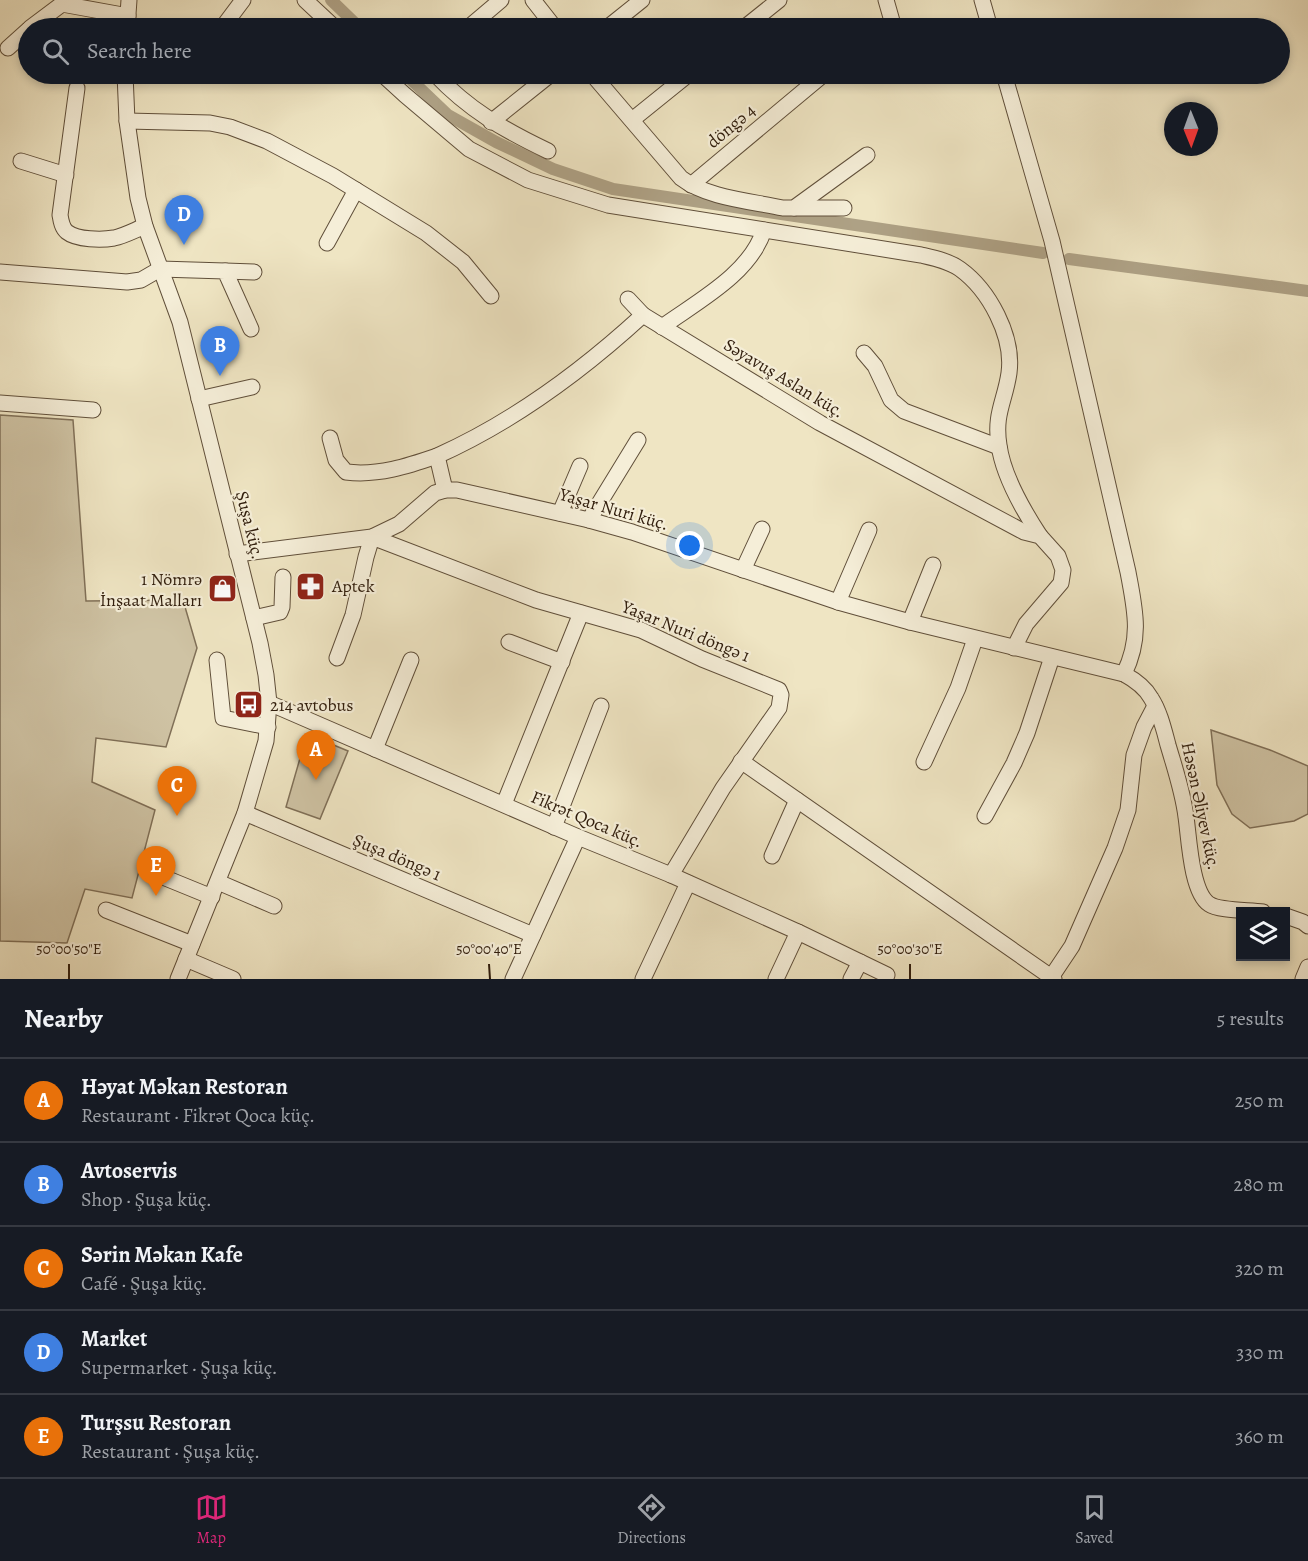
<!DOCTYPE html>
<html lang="en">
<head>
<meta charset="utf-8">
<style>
  body { margin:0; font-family:Alegreya,serif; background:#242831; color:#f1f3f6 }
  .controls { position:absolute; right:18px; bottom:18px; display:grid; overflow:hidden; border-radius:0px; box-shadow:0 3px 9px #0003 }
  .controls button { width:54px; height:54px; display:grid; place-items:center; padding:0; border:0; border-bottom:2px solid #363941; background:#171b24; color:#f1f3f6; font:30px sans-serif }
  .compass { position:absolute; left:1164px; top:102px; width:54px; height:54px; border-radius:50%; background:#171b24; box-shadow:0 3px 9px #0003; rotate:179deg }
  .you { position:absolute; left:690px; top:546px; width:21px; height:21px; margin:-15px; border:4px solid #fff; border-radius:50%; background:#1a73e8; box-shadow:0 0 0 9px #1a73e833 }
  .badge { display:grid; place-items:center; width:39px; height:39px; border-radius:50%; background:#db2777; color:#fff; font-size:20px; font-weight:700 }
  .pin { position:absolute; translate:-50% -50px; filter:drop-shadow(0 2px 3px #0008) }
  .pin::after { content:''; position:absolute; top:32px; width:21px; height:18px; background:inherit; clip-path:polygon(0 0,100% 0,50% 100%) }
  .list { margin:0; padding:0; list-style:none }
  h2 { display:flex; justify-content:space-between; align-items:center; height:78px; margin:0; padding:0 24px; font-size:26px }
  h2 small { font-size:20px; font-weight:400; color:#9ea1a6 }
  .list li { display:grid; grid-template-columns:39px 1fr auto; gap:18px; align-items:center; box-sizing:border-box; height:84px; padding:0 24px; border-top:2px solid #363941 }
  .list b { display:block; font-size:22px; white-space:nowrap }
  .list p { margin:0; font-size:20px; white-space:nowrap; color:#9ea1a6 }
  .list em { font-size:20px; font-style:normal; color:#9ea1a6 }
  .icon { flex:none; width:33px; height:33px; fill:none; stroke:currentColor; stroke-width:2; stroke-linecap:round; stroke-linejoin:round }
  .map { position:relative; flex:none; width:1308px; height:979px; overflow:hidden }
  .search { position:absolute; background:#171b24; box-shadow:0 3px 9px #0003; left:18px; right:18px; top:18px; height:66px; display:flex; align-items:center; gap:15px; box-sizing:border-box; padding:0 21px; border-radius:33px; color:#9ea1a6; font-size:22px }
  .sheet { height:498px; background:#171b24 }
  nav { display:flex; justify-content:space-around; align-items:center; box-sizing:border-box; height:84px; border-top:2px solid #363941; background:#171b24; font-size:16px; color:#9ea1a6 }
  nav a { display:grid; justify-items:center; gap:3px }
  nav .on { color:#db2777 }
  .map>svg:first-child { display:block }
</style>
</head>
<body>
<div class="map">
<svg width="1308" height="979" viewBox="0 0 1308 979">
  <rect width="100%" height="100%" fill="#efe5c3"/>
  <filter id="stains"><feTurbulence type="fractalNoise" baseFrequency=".00333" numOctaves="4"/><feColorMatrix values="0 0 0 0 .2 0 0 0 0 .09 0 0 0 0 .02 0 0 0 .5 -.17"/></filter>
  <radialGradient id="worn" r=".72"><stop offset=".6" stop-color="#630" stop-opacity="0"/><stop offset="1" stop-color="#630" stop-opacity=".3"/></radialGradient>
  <!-- green -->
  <g fill="#cfc3a4" stroke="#807058" stroke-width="1.5">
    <polygon points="0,415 73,420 86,601 183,600 197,648 166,747 96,738 92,782 155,810 132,898 85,889 67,943 0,941"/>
    <polygon points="1211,730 1270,750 1308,766 1308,814 1294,821 1250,828 1232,814 1217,785"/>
    <polygon points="307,734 348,751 320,819 286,807"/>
  </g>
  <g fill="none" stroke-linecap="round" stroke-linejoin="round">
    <!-- canal -->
    <g stroke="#aea185" stroke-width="12">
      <polyline points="331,0 360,28"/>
      <polyline points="405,74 448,115 496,142 553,169 613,189 1043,253"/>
      <polyline points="1069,259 1308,291"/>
    </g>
    <defs>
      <g id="minor">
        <polyline points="305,0 335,28"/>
        <polyline points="533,0 555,28"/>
        <polyline points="886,0 894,28"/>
        <polyline points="982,0 990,28"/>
        <polyline points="225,24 243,0"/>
        <polyline points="30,28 62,4 128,16"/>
        <polyline points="127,28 129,0"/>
        <polyline points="468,28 501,0"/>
        <polyline points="607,28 642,0"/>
        <polyline points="744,28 779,0"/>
        <polyline points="8,48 28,30"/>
        <polyline points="125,74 127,121 138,198 145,226 180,322 260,643 266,675 269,703 266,741 245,813 178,979"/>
        <path d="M382,74L405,95L469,149L528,180L608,205L921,255C934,258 949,261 960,269C989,290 1014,336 1009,373C1005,401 994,414 999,445C1003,476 1023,510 1040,536"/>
        <path d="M435,74C469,110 504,130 548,151"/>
        <path d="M592,74L681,178C707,198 751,201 783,208H794L867,155"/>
        <path d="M1004,74L1052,241L1128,572C1135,610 1142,637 1124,674"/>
        <path d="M77,88L60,215C61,221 62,228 67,232C77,240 102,240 114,238C124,236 135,230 145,226"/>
        <polyline points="632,120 689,74"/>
        <polyline points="127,121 210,123 230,127 267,141 333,176 426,233 463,262 491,296"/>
        <polyline points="491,122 551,74"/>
        <polyline points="21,161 66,175"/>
        <polyline points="691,185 824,74"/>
        <polyline points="794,208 844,208"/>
        <polyline points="327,243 356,190"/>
        <polyline points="225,271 254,272"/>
        <polyline points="0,272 127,282 141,280 160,269 225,271 251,329"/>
        <polyline points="628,299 643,315"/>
        <path d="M662,327C698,301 750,274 764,230"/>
        <polyline points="864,353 875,366 891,400 904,411 999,447"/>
        <polyline points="199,399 252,387"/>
        <polyline points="0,403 93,410"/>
        <path d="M330,438L336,460L346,472C378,476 408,466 437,456"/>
        <path d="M445,490L437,456C513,422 582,371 643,315L820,423L1024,532L1040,536L1058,556L1063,570L1061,583L1026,624L1014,648"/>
        <polyline points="560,513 580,466"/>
        <polyline points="589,520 638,440"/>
        <path d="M237,554L372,537L399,524L435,493L445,490H457L589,520L632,532L838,602L910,622L1124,674C1135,680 1145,687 1151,698C1160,712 1164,730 1168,745C1175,769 1183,792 1186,817C1189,837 1191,892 1209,904C1219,911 1249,910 1263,912"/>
        <polyline points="743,570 762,529"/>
        <polyline points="838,602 869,530"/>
        <polyline points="254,618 280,612 282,607 283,577"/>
        <polyline points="910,622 933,565"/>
        <polyline points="509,642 562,662"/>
        <polyline points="337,658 353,615 366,557 372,537 536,600 641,630 702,659 779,690 781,695 779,708 723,788 671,875"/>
        <polyline points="217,660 223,718 268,727"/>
        <polyline points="269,703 578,837 671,875 798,932 887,975"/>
        <polyline points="375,749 411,660"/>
        <polyline points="741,761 1054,979"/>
        <polyline points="924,762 958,688 975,639"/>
        <polyline points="504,804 581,613"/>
        <polyline points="245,813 533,935"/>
        <polyline points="985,816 1014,763 1027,733 1052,657"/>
        <polyline points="554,827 601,706"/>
        <polyline points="772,856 797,800"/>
        <polyline points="163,877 212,897"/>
        <polyline points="218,882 274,906"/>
        <polyline points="106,910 192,944"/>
        <polyline points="1286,916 1303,922 1308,926"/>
        <polyline points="186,959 233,979"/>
        <polyline points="513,979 578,837"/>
        <polyline points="643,979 688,883"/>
        <polyline points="776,979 798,932"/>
        <polyline points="851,979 860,962"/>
        <polyline points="1050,979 1072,946 1115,848 1128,810 1134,755 1144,727 1155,706"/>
        <polyline points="1303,979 1308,967"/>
      </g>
    </defs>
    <!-- minor casing -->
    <use href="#minor" stroke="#604f3a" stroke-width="17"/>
    <!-- minor -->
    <use href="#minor" stroke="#f5eed8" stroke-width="15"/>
  </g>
  <!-- ticks -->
  <path fill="none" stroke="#301d0c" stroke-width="2" d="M69,964V979M489,964L490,979M910,964V979"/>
  <!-- icons -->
  <defs>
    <symbol id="pharmacy-square" viewBox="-11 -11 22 22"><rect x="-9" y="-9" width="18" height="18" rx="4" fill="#8f2418" stroke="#f5eed8"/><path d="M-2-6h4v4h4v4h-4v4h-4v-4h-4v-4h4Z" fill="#fff"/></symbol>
    <symbol id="shop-square" viewBox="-11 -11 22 22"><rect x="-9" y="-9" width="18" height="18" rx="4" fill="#8f2418" stroke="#f5eed8"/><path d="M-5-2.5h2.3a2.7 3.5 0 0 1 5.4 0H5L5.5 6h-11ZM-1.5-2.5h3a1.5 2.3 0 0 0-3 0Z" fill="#fff"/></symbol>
    <symbol id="bus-square" viewBox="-11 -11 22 22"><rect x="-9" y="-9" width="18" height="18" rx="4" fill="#8f2418" stroke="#f5eed8"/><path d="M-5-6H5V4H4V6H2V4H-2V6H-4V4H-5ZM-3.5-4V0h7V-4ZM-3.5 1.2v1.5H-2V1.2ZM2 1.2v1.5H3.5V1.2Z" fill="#fff"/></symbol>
  </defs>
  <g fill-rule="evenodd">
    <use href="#pharmacy-square" x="294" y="570" width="33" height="33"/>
    <use href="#shop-square" x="206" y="572" width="33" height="33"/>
    <use href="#bus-square" x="232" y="688" width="33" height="33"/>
  </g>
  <g text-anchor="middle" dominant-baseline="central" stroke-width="4.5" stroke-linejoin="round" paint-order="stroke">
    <!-- street labels -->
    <g font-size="18" fill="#301d0c" stroke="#f5eed8">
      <text transform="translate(731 126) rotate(-40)">döngə 4</text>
      <text transform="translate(784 378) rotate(31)">Səyavuş Aslan küç.</text>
      <text transform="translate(614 509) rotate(16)">Yaşar Nuri küç.</text>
      <text transform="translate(250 525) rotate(76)">Şuşa küç.</text>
      <text transform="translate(686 631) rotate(22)">Yaşar Nuri döngə 1</text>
      <text transform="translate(1201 806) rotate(78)">Həsən Əliyev küç.</text>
      <text transform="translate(587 819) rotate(23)">Fikrət Qoca küç.</text>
      <text transform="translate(397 857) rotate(23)">Şuşa döngə 1</text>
    </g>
    <!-- poi labels -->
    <g font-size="18" fill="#301d0c" stroke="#f5eed8" text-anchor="start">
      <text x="202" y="579" text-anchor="end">1 Nömrə<tspan x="202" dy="21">İnşaat Malları</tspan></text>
      <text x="332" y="586">Aptek</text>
      <text x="270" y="705">214 avtobus</text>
    </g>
  </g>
  <g font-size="15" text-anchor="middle" fill="#301d0c" stroke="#f5eed8" stroke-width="4.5" stroke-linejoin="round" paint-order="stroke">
    <text x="69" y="954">50°00'50"E</text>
    <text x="489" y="954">50°00'40"E</text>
    <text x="910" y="954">50°00'30"E</text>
  </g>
  <rect width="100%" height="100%" filter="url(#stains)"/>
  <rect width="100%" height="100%" fill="url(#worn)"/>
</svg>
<div class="controls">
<button><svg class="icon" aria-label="layers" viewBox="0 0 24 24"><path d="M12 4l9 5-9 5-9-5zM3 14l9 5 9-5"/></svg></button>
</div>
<svg class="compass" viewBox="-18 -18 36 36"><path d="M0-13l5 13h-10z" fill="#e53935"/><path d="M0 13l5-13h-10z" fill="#9ea1a6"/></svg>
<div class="you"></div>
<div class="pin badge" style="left:316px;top:780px;background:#e8710a">A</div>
<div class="pin badge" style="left:220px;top:376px;background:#3f7fe0">B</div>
<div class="pin badge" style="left:177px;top:816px;background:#e8710a">C</div>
<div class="pin badge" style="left:184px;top:245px;background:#3f7fe0">D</div>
<div class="pin badge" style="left:156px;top:896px;background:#e8710a">E</div>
<div class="search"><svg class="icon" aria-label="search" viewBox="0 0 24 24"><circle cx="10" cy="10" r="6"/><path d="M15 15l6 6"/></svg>Search here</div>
</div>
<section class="sheet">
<h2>Nearby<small>5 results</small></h2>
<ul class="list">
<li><span class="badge" style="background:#e8710a">A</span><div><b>Həyat Məkan Restoran</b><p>Restaurant · Fikrət Qoca küç.</p></div><em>250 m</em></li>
<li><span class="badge" style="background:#3f7fe0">B</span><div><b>Avtoservis</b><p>Shop · Şuşa küç.</p></div><em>280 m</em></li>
<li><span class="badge" style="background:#e8710a">C</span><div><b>Sərin Məkan Kafe</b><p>Café · Şuşa küç.</p></div><em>320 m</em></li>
<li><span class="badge" style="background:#3f7fe0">D</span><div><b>Market</b><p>Supermarket · Şuşa küç.</p></div><em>330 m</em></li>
<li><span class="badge" style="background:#e8710a">E</span><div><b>Turşsu Restoran</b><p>Restaurant · Şuşa küç.</p></div><em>360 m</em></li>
</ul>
</section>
<nav>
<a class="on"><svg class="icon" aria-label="map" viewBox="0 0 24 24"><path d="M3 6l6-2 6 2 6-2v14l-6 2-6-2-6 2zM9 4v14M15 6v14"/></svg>Map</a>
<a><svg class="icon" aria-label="directions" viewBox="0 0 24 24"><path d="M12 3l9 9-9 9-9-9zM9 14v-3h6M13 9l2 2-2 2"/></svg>Directions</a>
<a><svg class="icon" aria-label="saved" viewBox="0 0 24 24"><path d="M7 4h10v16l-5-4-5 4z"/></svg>Saved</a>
</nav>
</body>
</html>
